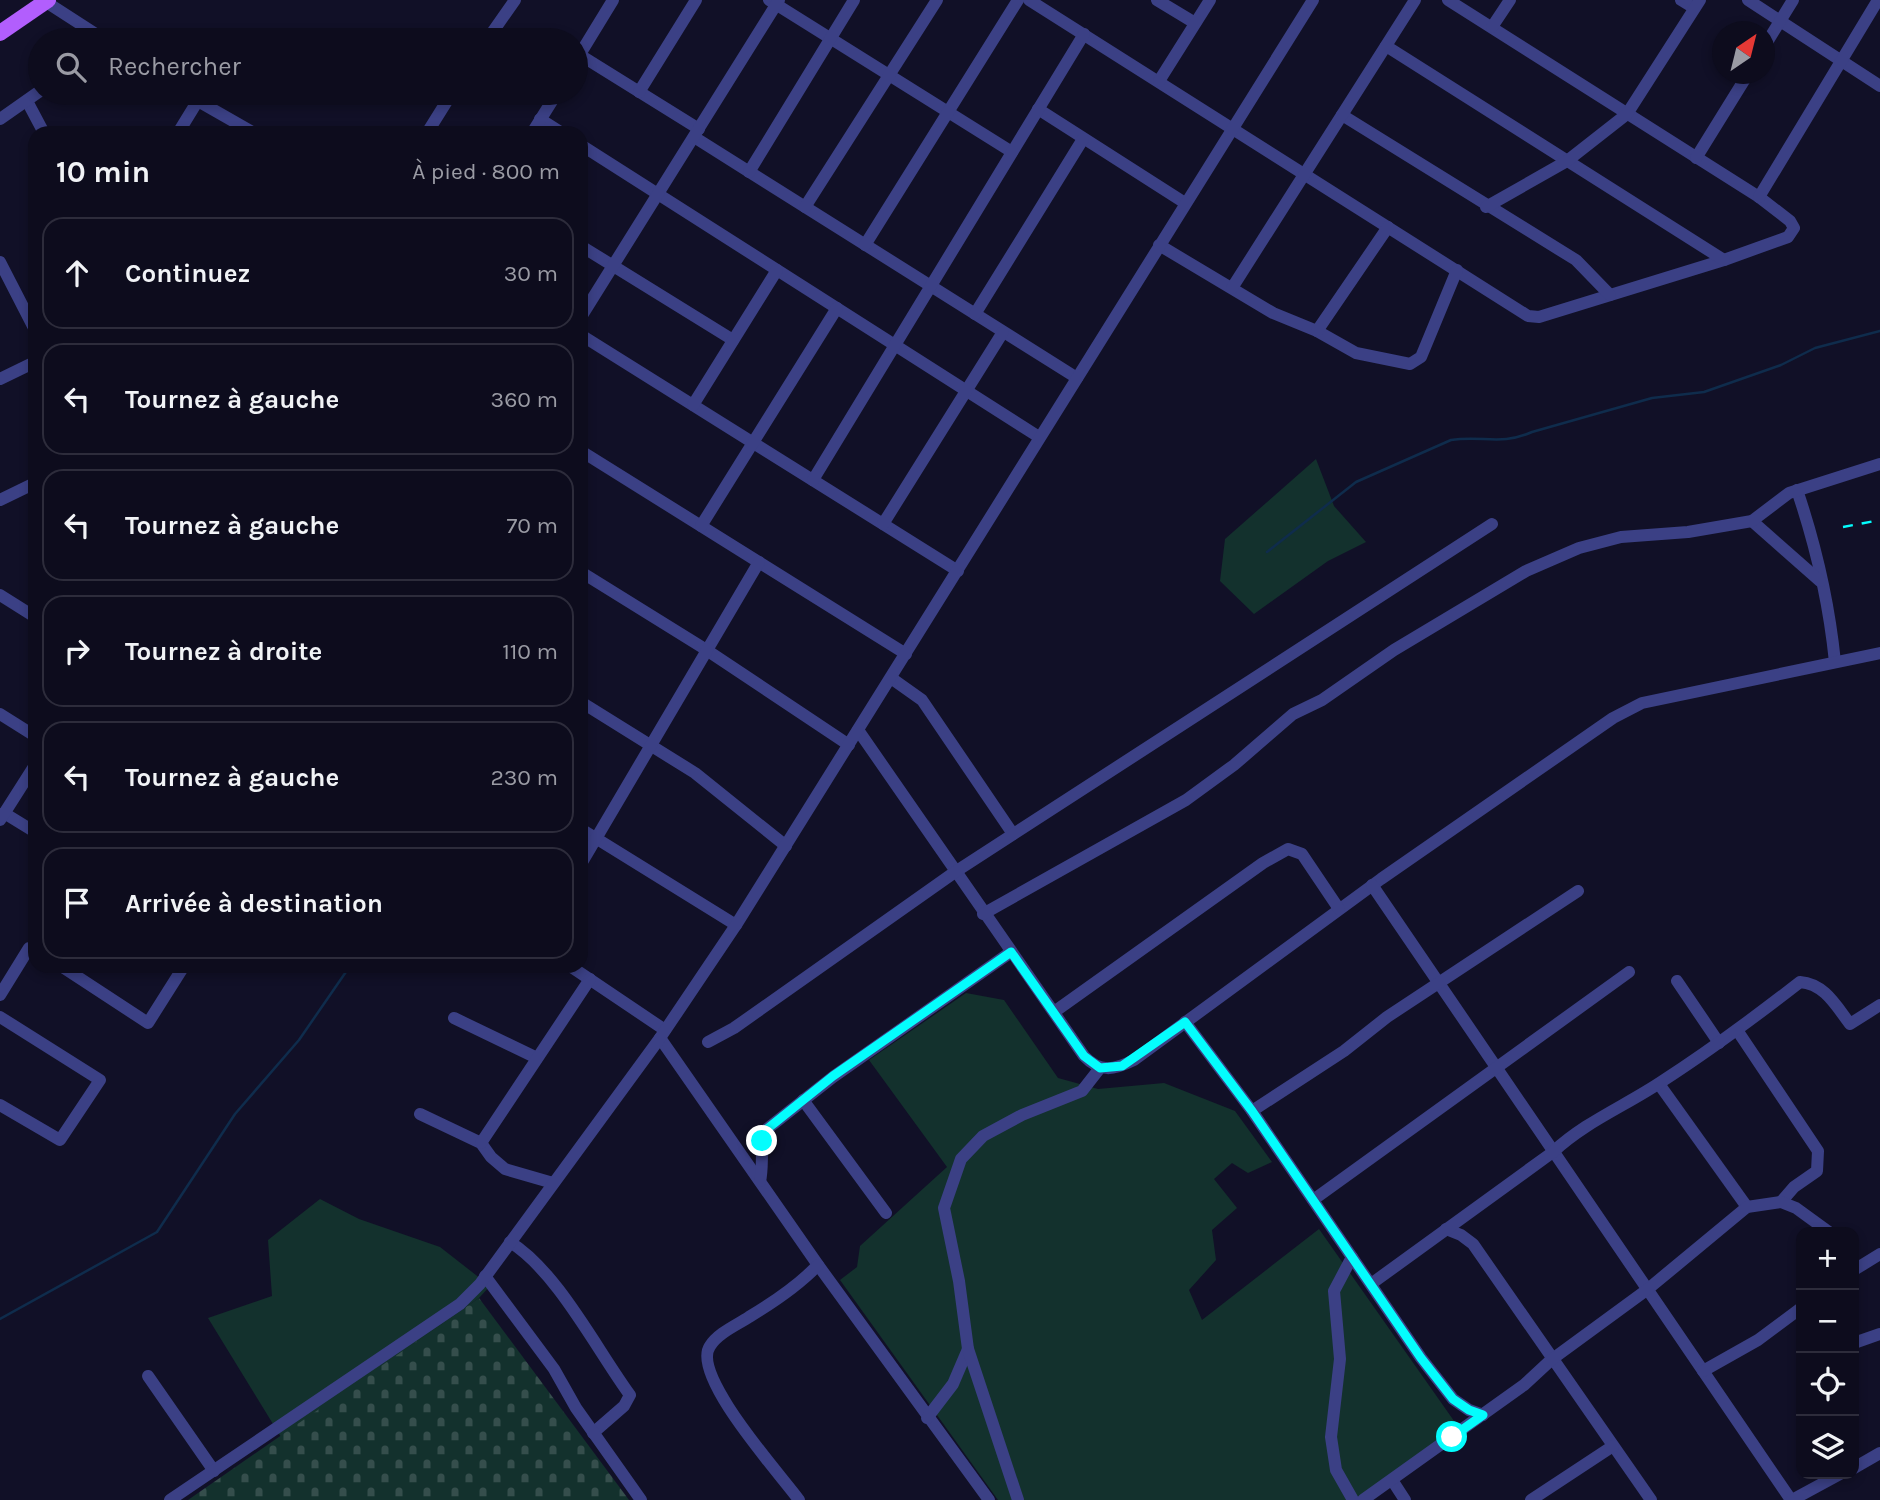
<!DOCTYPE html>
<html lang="fr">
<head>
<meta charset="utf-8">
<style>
  body { margin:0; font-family:Karla,sans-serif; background:#161526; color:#f1f3f6 }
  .controls { position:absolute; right:21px; bottom:21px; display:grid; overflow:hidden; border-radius:14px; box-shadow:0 4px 10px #0003 }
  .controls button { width:63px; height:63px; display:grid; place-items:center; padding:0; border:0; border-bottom:2px solid #2d2c3b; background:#0d0c1d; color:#f1f3f6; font:35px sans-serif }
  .compass { position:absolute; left:1712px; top:21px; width:63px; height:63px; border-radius:50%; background:#0d0c1d; box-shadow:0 4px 10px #0003; rotate:35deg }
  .stop { position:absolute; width:21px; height:21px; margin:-16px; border:5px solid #04fdfd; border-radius:50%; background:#fff }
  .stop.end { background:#04fdfd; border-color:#fff; box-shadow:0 2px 7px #0008 }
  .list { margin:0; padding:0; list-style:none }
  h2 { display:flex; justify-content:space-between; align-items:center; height:91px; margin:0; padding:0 28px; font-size:30px }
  h2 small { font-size:23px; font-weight:400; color:#9a9ba4 }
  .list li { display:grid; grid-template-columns:46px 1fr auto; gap:21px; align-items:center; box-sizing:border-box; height:112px; margin:0 14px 14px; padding:0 14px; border:2px solid #2d2c3b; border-radius:21px }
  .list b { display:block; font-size:26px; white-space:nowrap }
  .list em { font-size:23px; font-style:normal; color:#9a9ba4 }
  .icon { flex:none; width:38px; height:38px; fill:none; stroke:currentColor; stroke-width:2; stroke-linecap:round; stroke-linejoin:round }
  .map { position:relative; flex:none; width:1880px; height:1500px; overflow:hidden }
  .search { position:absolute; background:#0d0c1d; box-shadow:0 4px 10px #0003; left:28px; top:28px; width:560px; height:77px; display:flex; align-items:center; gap:18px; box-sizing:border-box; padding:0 24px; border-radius:38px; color:#9a9ba4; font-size:26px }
  .panel { position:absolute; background:#0d0c1d; box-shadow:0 4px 10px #0003; left:28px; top:126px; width:560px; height:847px; border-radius:21px }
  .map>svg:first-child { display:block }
</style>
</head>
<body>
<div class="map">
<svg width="1880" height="1500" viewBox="0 0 1880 1500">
  <defs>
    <pattern id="cemetery-stones" width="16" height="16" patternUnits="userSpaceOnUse" patternTransform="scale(1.75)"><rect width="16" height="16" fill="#13312d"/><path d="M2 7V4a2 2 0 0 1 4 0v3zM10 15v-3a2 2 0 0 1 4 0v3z" fill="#354e4c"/></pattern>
  </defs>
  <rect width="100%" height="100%" fill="#111027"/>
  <!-- green -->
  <g fill="#13312d">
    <polygon points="1316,459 1334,506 1366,542 1328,561 1254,614 1220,581 1225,539"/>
    <polygon points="966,993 1004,1000 1058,1078 1098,1089 1164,1083 1235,1111 1272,1162 1248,1173 1232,1163 1214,1179 1237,1208 1212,1230 1216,1260 1189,1290 1202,1320 1319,1229 1459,1428 1359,1500 998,1500 840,1280 857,1267 860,1246 947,1167 869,1060"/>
    <polygon points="320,1199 359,1219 440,1247 490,1286 479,1298 281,1437 208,1318 272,1296 268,1240"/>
  </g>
  <!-- cemetery -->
  <polygon fill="url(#cemetery-stones)" points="479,1298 629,1500 188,1500"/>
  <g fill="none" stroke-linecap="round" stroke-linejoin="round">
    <!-- stream -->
    <g stroke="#0f2c4c" stroke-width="2.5">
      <path d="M1267,552L1356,482L1451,440C1482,435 1501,446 1532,432L1652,398L1704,392L1781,365L1815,348L1880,331"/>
      <polyline points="0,1319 157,1232 235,1114 299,1040 350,966"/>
    </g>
    <!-- minor -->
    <g stroke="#3b4085" stroke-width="12">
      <polyline points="43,0 105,40"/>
      <polyline points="769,0 1012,152"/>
      <polyline points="1029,0 1528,316 1539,317 1724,260 1788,237 1794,228 1790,221 1759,197 1448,0"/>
      <polyline points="1157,0 1195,23"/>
      <polyline points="1681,0 1694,8"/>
      <polyline points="1748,0 1880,86"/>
      <polyline points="1492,27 1510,0"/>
      <polyline points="487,40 515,0"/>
      <polyline points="1386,46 1724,260"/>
      <polyline points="1764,47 1793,0"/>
      <polyline points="580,55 699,129"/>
      <polyline points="577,59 613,0"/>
      <polyline points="1159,81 1210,0"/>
      <polyline points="639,92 696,0"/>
      <polyline points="184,93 254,133"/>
      <polyline points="27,101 44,133"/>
      <polyline points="1038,109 1185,203"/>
      <polyline points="1342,115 1576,260 1610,295"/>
      <polyline points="0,119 40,91"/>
      <polyline points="540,119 562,133"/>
      <polyline points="178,133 197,102"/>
      <polyline points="427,133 452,93"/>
      <polyline points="532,133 557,93"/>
      <polyline points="694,137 1077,378"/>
      <polyline points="581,145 1039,437"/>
      <polyline points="1696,158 1748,74"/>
      <polyline points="749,172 854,0"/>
      <polyline points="1759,197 1878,0"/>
      <polyline points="805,207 937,0"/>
      <polyline points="1486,207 1567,161 1627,114 1700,0"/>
      <polyline points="865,245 1018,0"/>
      <polyline points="1159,245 1273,313 1317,331 1356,353 1410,364 1421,357 1457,270"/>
      <polyline points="581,246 733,340"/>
      <polyline points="0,262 35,330"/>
      <polyline points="1232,288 1415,0"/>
      <polyline points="975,314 1083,139"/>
      <polyline points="581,317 779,0"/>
      <polyline points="1317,331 1388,227"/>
      <polyline points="581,335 958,571"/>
      <polyline points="0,379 35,362"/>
      <polyline points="693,405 777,270"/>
      <polyline points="581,451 906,654"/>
      <polyline points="813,480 1084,34"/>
      <path d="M1797,490C1816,546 1829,603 1835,662"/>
      <polyline points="0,500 35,483"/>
      <polyline points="1752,521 1820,581"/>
      <polyline points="883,524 1003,332"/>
      <polyline points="701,526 837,308"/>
      <polyline points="581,572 705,649 849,745"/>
      <polyline points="0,595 35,617"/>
      <polyline points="891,678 922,700 1013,834"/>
      <polyline points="581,702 695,773 786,846"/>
      <polyline points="0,714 35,736"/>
      <path d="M858,730L1084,1056C1100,1073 1114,1070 1134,1060L1381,879L1613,718L1642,703L1880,653"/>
      <polyline points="4,813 35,832"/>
      <polyline points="0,820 35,765"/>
      <polyline points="581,829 736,925"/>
      <polyline points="581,864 759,562"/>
      <polyline points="1372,885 1791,1500"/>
      <polyline points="983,914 1186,800 1234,765 1293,714 1322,700 1394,650 1526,571 1579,548 1621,537 1688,532 1752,521 1789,493 1880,464"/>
      <polyline points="61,966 148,1023 184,966"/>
      <polyline points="570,966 665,1030"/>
      <polyline points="1677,981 1719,1043"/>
      <polyline points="0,995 29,948 35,949"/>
      <polyline points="1054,1012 1263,863 1288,849 1302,854 1339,909"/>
      <polyline points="0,1017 100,1080 60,1140 0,1105"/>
      <polyline points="454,1018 537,1058"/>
      <polyline points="1185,1022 1252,1111 1421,1358 1453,1399 1469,1410 1483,1415"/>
      <polyline points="1737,1030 1818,1151 1817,1171 1794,1187 1781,1202"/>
      <polyline points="660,1038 818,1265 989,1500"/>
      <polyline points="708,1042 734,1028 955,872 1492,524"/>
      <polyline points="1659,1084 1747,1207"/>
      <polyline points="803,1100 886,1213"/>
      <polyline points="1252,1111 1344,1051 1387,1017 1578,891"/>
      <polyline points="420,1114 481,1143 491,1157 505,1169 553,1183"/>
      <polyline points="481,1143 590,979"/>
      <path d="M760,1181C764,1166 759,1140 767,1129L833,1077L1011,952"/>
      <polyline points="1313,1200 1629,972"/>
      <polyline points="1446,1229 1461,1235 1473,1244 1651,1500"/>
      <path d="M510,1242C557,1271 597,1350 630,1395L624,1406L593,1433"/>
      <polyline points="1352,1257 1334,1291 1340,1359 1331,1437 1336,1470 1353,1500"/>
      <polyline points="1854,1270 1880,1254"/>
      <polyline points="485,1276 554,1369 576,1408 641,1500"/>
      <path d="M1371,1284L1553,1152C1585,1122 1625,1106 1661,1082C1709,1051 1755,1017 1800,982C1825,984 1836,1006 1850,1024L1880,1005"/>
      <polyline points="1854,1343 1880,1334"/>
      <polyline points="1703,1371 1758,1340 1801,1308"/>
      <polyline points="148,1376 214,1471"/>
      <polyline points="927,1418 953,1384 968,1349"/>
      <polyline points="1854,1468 1880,1453"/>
      <polyline points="1392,1480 1405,1500"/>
      <polyline points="170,1500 460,1304 480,1284 660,1038 736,925 1313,0"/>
      <path d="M799,1500C781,1475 690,1375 710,1346C718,1333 737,1325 749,1317C774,1302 798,1286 818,1265"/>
      <polyline points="1018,1500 968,1349 959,1281 944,1208 961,1159 983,1136 1022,1115 1082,1091 1100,1068"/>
      <polyline points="1363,1500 1524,1385 1551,1360 1648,1289 1747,1207 1781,1202 1796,1208 1829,1232"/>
      <polyline points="1531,1500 1613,1446"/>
      <polyline points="1792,1500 1840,1474"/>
    </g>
    <!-- major -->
    <polyline stroke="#b25efd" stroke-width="16" points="0,33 48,0"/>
    <!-- rail -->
    <polyline stroke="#04fdfd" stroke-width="2.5" stroke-dasharray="10 9" stroke-linecap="butt" points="1843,527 1880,520"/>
  </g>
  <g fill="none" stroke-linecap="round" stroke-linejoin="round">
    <!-- route -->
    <polyline stroke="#04fdfd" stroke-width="9" points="762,1141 767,1129 833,1076 1011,952 1084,1056 1100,1068 1122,1066 1185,1022 1252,1111 1421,1358 1453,1399 1469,1410 1483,1415 1452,1437"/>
  </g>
</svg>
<div class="controls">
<button>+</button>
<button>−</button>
<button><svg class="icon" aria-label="locate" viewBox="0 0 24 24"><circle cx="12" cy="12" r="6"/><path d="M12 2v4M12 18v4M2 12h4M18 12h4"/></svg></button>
<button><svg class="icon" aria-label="layers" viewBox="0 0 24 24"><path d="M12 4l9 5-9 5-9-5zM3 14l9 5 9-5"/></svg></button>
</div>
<svg class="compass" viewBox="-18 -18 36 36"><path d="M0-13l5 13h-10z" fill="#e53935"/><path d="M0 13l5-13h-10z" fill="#9a9ba4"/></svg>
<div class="stop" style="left:1452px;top:1437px"></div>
<div class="stop end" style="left:762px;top:1141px"></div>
<div class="search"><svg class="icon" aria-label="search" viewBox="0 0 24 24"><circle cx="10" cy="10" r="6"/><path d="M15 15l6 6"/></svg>Rechercher</div>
<section class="panel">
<h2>10 min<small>À pied · 800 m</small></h2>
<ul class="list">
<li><svg class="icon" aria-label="ahead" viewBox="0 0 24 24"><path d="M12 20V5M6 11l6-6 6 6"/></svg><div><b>Continuez</b></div><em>30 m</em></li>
<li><svg class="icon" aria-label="left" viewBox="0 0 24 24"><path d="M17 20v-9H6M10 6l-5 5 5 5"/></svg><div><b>Tournez à gauche</b></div><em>360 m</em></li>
<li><svg class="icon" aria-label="left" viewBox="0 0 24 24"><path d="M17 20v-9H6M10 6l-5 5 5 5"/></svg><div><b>Tournez à gauche</b></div><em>70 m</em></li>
<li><svg class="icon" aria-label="right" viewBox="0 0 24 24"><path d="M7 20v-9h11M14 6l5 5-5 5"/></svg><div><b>Tournez à droite</b></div><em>110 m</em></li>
<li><svg class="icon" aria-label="left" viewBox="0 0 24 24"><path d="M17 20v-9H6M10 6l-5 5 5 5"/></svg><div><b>Tournez à gauche</b></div><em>230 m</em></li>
<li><svg class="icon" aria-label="arrive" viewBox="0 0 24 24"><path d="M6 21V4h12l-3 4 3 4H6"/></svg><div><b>Arrivée à destination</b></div></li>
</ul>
</section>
</div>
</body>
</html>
